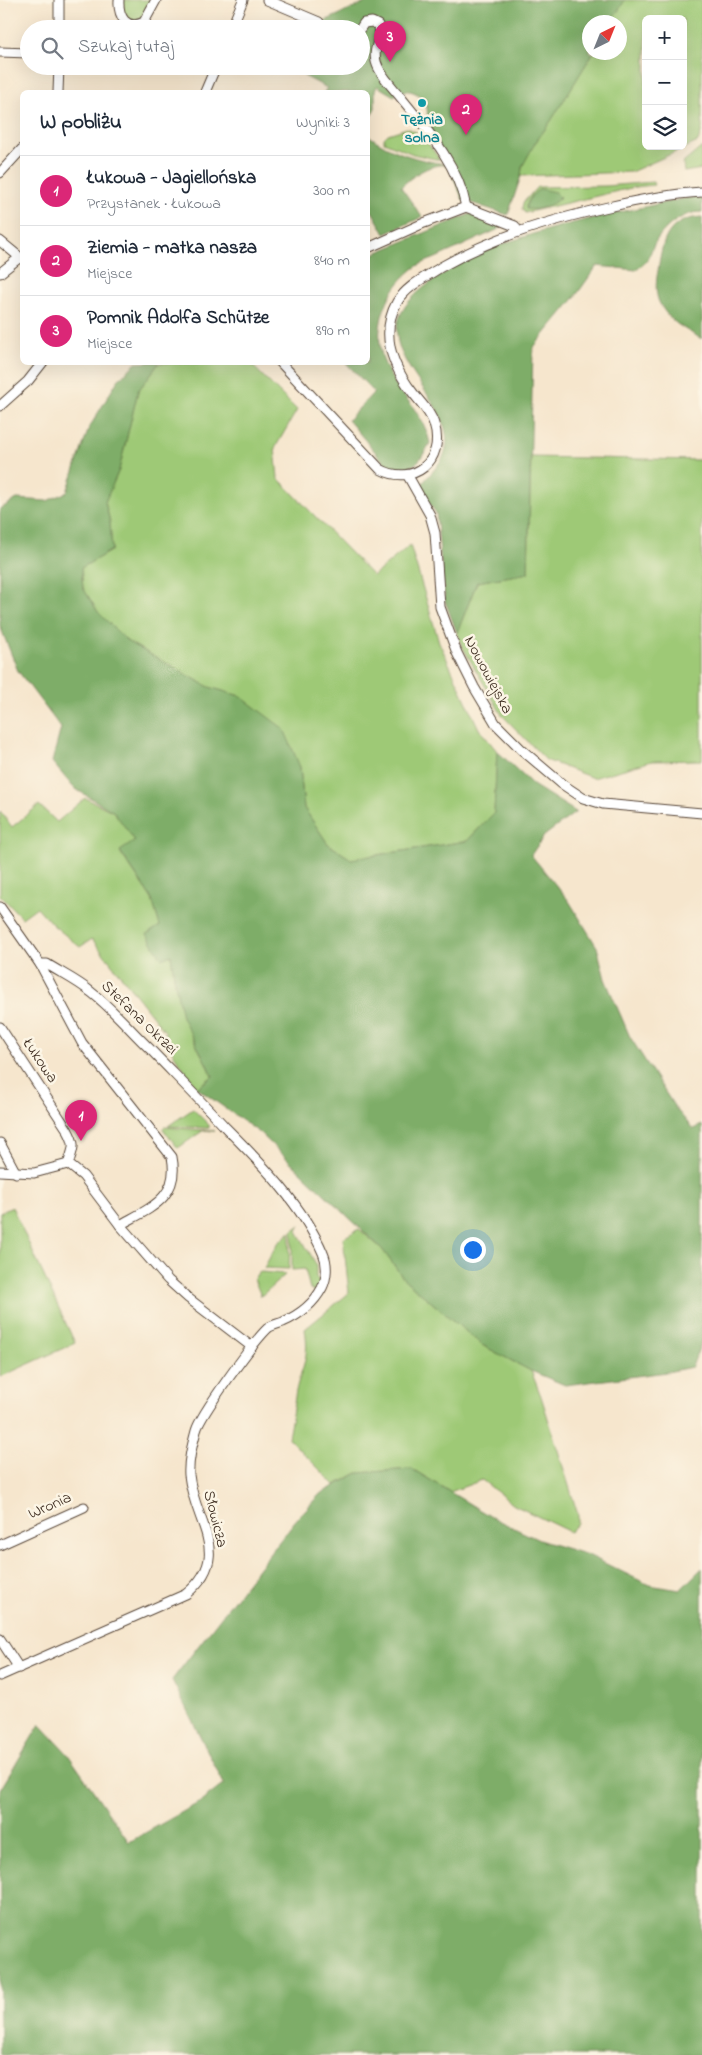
<!DOCTYPE html>
<html lang="pl">
<head>
<meta charset="utf-8">
<style>
  body { margin:0; font-family:"Indie Flower",sans-serif; background:#f2f2f3; color:#1f2937 }
  .controls { position:absolute; right:15px; top:15px; display:grid; overflow:hidden; border-radius:8px; box-shadow:0 5px 20px #0002 }
  .controls button { width:45px; height:45px; display:grid; place-items:center; padding:0; border:0; border-bottom:1px solid #e0e1e3; background:#fff; color:#1f2937; font:25px sans-serif }
  .compass { position:absolute; left:582px; top:15px; width:45px; height:45px; border-radius:50%; background:#fff; box-shadow:0 5px 20px #0002; rotate:43deg }
  .you { position:absolute; left:472px; top:1249px; width:18px; height:18px; margin:-12px; border:4px solid #fff; border-radius:50%; background:#1a73e8; box-shadow:0 0 0 8px #1a73e833 }
  .badge { display:grid; place-items:center; width:32px; height:32px; border-radius:50%; background:#db2777; color:#fff; font-size:16px; font-weight:700 }
  .pin { position:absolute; translate:-50% -41px; filter:drop-shadow(0 1px 2px #0008) }
  .pin::after { content:''; position:absolute; top:26px; width:18px; height:15px; background:inherit; clip-path:polygon(0 0,100% 0,50% 100%) }
  .list { margin:0; padding:0; list-style:none }
  h2 { display:flex; justify-content:space-between; align-items:center; height:65px; margin:0; padding:0 20px; font-size:21px }
  h2 small { font-size:16px; font-weight:400; color:#747a83 }
  .list li { display:grid; grid-template-columns:32px 1fr auto; gap:15px; align-items:center; box-sizing:border-box; height:70px; padding:0 20px; border-top:1px solid #e0e1e3 }
  .list b { display:block; font-size:19px; white-space:nowrap }
  .list p { margin:0; font-size:16px; white-space:nowrap; color:#747a83 }
  .list em { font-size:16px; font-style:normal; color:#747a83 }
  .icon { flex:none; width:28px; height:28px; fill:none; stroke:currentColor; stroke-width:2; stroke-linecap:round; stroke-linejoin:round }
  .map { position:relative; flex:none; width:702px; height:2055px; overflow:hidden }
  .search { position:absolute; background:#fff; box-shadow:0 5px 20px #0002; left:20px; top:20px; width:350px; height:55px; display:flex; align-items:center; gap:12px; box-sizing:border-box; padding:0 18px; border-radius:28px; color:#747a83; font-size:19px }
  .panel { position:absolute; background:#fff; box-shadow:0 5px 20px #0002; left:20px; top:90px; width:350px; height:275px; border-radius:8px }
  .map>svg:first-child { display:block }
</style>
</head>
<body>
<div class="map">
<svg width="702" height="2055" viewBox="0 0 702 2055">
  <rect width="100%" height="100%" fill="#fcf5e5"/>
  <filter id="ink" filterUnits="userSpaceOnUse"><feTurbulence type="fractalNoise" baseFrequency=".02" numOctaves="2"/><feDisplacementMap in="SourceGraphic" scale="10" xChannelSelector="R" yChannelSelector="G"/><feConvolveMatrix kernelMatrix="1 2 1 2 8 2 1 2 1" color-interpolation-filters="sRGB"/></filter>
  <filter id="wash" filterUnits="userSpaceOnUse"><feTurbulence type="fractalNoise" baseFrequency=".0096" numOctaves="4" result="noise"/><feDisplacementMap in="SourceGraphic" scale="20" xChannelSelector="R" yChannelSelector="G"/><feGaussianBlur stdDeviation="1.12" result="paint"/><feColorMatrix in="noise" values="0 0 0 0 0 0 0 0 0 0 0 0 0 0 0 0 0 1.4 0 .05"/><feComposite in="paint" operator="in"/></filter>
  <g filter="url(#wash)">
    <rect width="100%" height="100%" fill="#f6e6cd"/>
    <!-- green -->
    <g fill="#9ec976" stroke="#6c7a4a" fill-rule="evenodd">
      <polygon points="124,0 151,0 141,19 134,21 127,19 123,9"/>
      <path d="M625,0H702V129L698,142L631,172L521,176C522,154 541,137 552,119C566,97 579,75 593,53L620,52V22H611ZM646,19H683V146H646Z"/>
      <polygon points="407,128 422,135 440,160 413,154 384,142 384,138 388,134"/>
      <polygon points="702,147 702,169 684,172 683,163"/>
      <polygon points="653,182 654,185 635,187 525,213 522,209 523,203 537,187 605,186"/>
      <polygon points="159,363 250,363 297,410 275,448 278,478 373,576 410,545 439,642 479,729 497,751 494,813 467,841 351,859 328,844 304,808 300,767 240,696 209,687 128,642 98,612 83,588 81,568 112,550 110,522 105,502 119,470 138,391"/>
      <polygon points="531,457 702,460 702,760 652,761 593,778 546,760 502,715 463,648 457,633 477,582 528,573"/>
      <polygon points="85,798 114,812 136,841 120,852 152,899 160,926 148,934 171,954 175,983 191,1035 213,1076 197,1088 161,1035 166,1033 92,939 80,947 53,925 37,907 22,918 0,895 0,811 12,827 39,805 57,822"/>
      <polygon points="193,1109 209,1125 209,1128 168,1126"/>
      <polygon points="164,1127 215,1131 204,1130 178,1148 163,1129"/>
      <polygon points="12,1207 75,1343 0,1377 0,1213"/>
      <polygon points="300,1225 297,1231 316,1264 316,1277 320,1282 316,1292 310,1289 305,1269 292,1270 292,1231"/>
      <path d="M359,1229L382,1249L404,1279L482,1345L531,1371L541,1396L578,1515V1523L570,1532L514,1505L482,1480L450,1492L412,1469L358,1473L335,1485L288,1438C291,1423 293,1407 296,1391C302,1364 310,1360 305,1329L349,1293L343,1238Z"/>
      <polygon points="290,1232 289,1269 264,1268 277,1244"/>
      <polygon points="261,1272 284,1274 285,1275 261,1296 254,1279 257,1274"/>
    </g>
    <!-- forest -->
    <g fill="#7ead67" stroke="#5c6c42">
      <path d="M367,0H625L611,22H590V52L593,53L551,121L535,143L522,167L521,176L508,215L463,200L448,165C430,163 413,175 401,187L422,217L385,234L372,211L368,212V135C390,152 417,160 445,164L424,126C437,101 410,81 394,96L377,86L375,91V108L368,121V92H324L327,88L304,76V66H361V29H303V12L325,21L367,2Z"/>
      <path d="M541,189L555,192L560,197C554,206 537,211 526,209V206C529,199 533,192 541,189Z"/>
      <path d="M692,197H702V212C684,212 666,225 656,241C647,256 653,258 636,270L597,266L572,301L533,348L528,573L477,582L457,633L445,601L436,513L423,495L420,487C427,476 437,469 443,457C461,419 407,380 398,342C390,308 423,287 446,272C455,266 463,259 472,255C484,249 499,246 511,241C570,221 631,210 692,197Z"/>
      <path d="M473,213L499,224V229C479,238 460,247 440,256C432,260 420,263 413,269C381,294 369,339 390,375C404,399 424,414 430,443C419,463 413,472 389,468L348,420L374,392L346,363L368,362V256Z"/>
      <path d="M702,217V339C683,328 669,322 659,302C655,293 656,280 658,271C662,241 667,219 702,217Z"/>
      <polygon points="156,362 159,363 138,391 119,470 105,502 110,522 112,550 81,568 83,588 98,612 128,642 209,687 240,696 284,729 300,767 304,808 328,844 351,859 467,841 494,813 497,751 533,785 576,812 544,836 531,855 569,901 597,947 605,979 630,1037 676,1109 693,1129 702,1125 702,1340 692,1367 667,1372 565,1385 531,1371 482,1345 404,1279 382,1249 260,1133 197,1088 213,1076 182,1017 175,983 171,955 162,959 147,934 160,926 152,899 120,851 135,841 114,812 74,788 52,762 61,728 18,671 0,626 0,509 17,499 47,501 67,492 89,428 118,380 136,363"/>
      <polygon points="412,1469 493,1518 539,1540 588,1555 649,1585 680,1590 702,1568 702,2055 0,2055 0,1790 40,1724 67,1753 129,1842 202,1801 224,1784 172,1680 295,1521 320,1494 358,1473"/>
    </g>
  </g>
  <g filter="url(#ink)">
    <g fill="none" stroke-linecap="round" stroke-linejoin="round">
      <defs>
        <g id="minor">
          <path d="M119,0C118,16 126,31 144,22L156,0"/>
          <polyline points="267,0 319,22 321,29"/>
          <polyline points="59,29 59,0"/>
          <polyline points="231,29 243,0"/>
          <path d="M360,29L364,23L372,22L378,25C385,39 368,49 379,69C385,80 394,89 402,99C429,132 458,165 466,207"/>
          <polyline points="0,52 29,53"/>
          <polyline points="58,92 59,66"/>
          <polyline points="205,92 216,66"/>
          <polyline points="0,173 22,149"/>
          <polyline points="0,241 22,259"/>
          <polyline points="368,248 424,223 466,207 515,226 517,231"/>
          <polyline points="0,273 19,258"/>
          <path d="M280,362L380,469C413,487 446,461 434,424C431,413 421,403 413,393C393,367 379,335 397,302C407,286 426,277 441,267C496,236 547,221 608,207C639,200 670,194 702,192"/>
          <polyline points="0,406 28,381 43,362"/>
          <polyline points="408,476 430,515 435,533 440,607 457,653 474,687 496,724 522,750 562,784 583,798 603,804 702,813"/>
          <path d="M0,907L40,964L82,1043L172,1157C180,1198 150,1208 120,1225"/>
          <path d="M0,1027L67,1129C76,1145 74,1147 68,1164"/>
          <polyline points="0,1143 16,1173"/>
          <polyline points="68,1164 83,1176 120,1225 168,1280 188,1298 252,1347"/>
          <polyline points="0,1171 34,1173 68,1164"/>
          <polyline points="0,1545 84,1507"/>
          <polyline points="0,1639 19,1668"/>
          <path d="M0,1676L186,1594C234,1555 194,1523 189,1475C188,1461 192,1446 196,1431C200,1415 254,1341 268,1328C272,1325 278,1324 283,1322C299,1315 313,1305 322,1288C327,1278 328,1264 323,1253C303,1206 262,1164 226,1128C201,1101 175,1075 150,1049C130,1030 113,1009 91,992C78,981 61,973 47,964H40"/>
        </g>
      </defs>
      <!-- minor casing -->
      <use href="#minor" stroke="#574638" stroke-width="11"/>
      <!-- minor -->
      <use href="#minor" stroke="#fff" stroke-width="9"/>
    </g>
  </g>
  <!-- markers -->
  <circle fill="#0f9aa8" stroke="#fcf5e5" stroke-width="2" cx="422" cy="103" r="5"/>
  <g text-anchor="middle" dominant-baseline="central" stroke-width="5" stroke-linejoin="round" paint-order="stroke">
    <!-- culture labels -->
    <g font-size="16" font-weight="bold" fill="#0d838f" stroke="#fcf5e5">
      <text x="422" y="120">Tężnia<tspan x="422" dy="18">solna</tspan></text>
    </g>
    <!-- street labels -->
    <g font-size="16" fill="#3b2a1e" stroke="#fcf5e5">
      <text transform="translate(488 675) rotate(62)">Nowowiejska</text>
      <text transform="translate(139 1018) rotate(44)">Stefana Okrzei</text>
      <text transform="translate(40 1061) rotate(56)">Łukowa</text>
      <text transform="translate(50 1506) rotate(-24)">Wronia</text>
      <text transform="translate(215 1519) rotate(76)">Słowicza</text>
    </g>
  </g>
</svg>
<div class="controls">
<button>+</button>
<button>−</button>
<button><svg class="icon" aria-label="layers" viewBox="0 0 24 24"><path d="M12 4l9 5-9 5-9-5zM3 14l9 5 9-5"/></svg></button>
</div>
<svg class="compass" viewBox="-18 -18 36 36"><path d="M0-13l5 13h-10z" fill="#e53935"/><path d="M0 13l5-13h-10z" fill="#747a83"/></svg>
<div class="you"></div>
<div class="pin badge" style="left:81px;top:1141px">1</div>
<div class="pin badge" style="left:466px;top:135px">2</div>
<div class="pin badge" style="left:390px;top:62px">3</div>
<div class="search"><svg class="icon" aria-label="search" viewBox="0 0 24 24"><circle cx="10" cy="10" r="6"/><path d="M15 15l6 6"/></svg>Szukaj tutaj</div>
<section class="panel">
<h2>W pobliżu<small>Wyniki: 3</small></h2>
<ul class="list">
<li><span class="badge">1</span><div><b>Łukowa - Jagiellońska</b><p>Przystanek · Łukowa</p></div><em>300 m</em></li>
<li><span class="badge">2</span><div><b>Ziemia - matka nasza</b><p>Miejsce</p></div><em>840 m</em></li>
<li><span class="badge">3</span><div><b>Pomnik Adolfa Schütze</b><p>Miejsce</p></div><em>890 m</em></li>
</ul>
</section>
</div>
</body>
</html>
